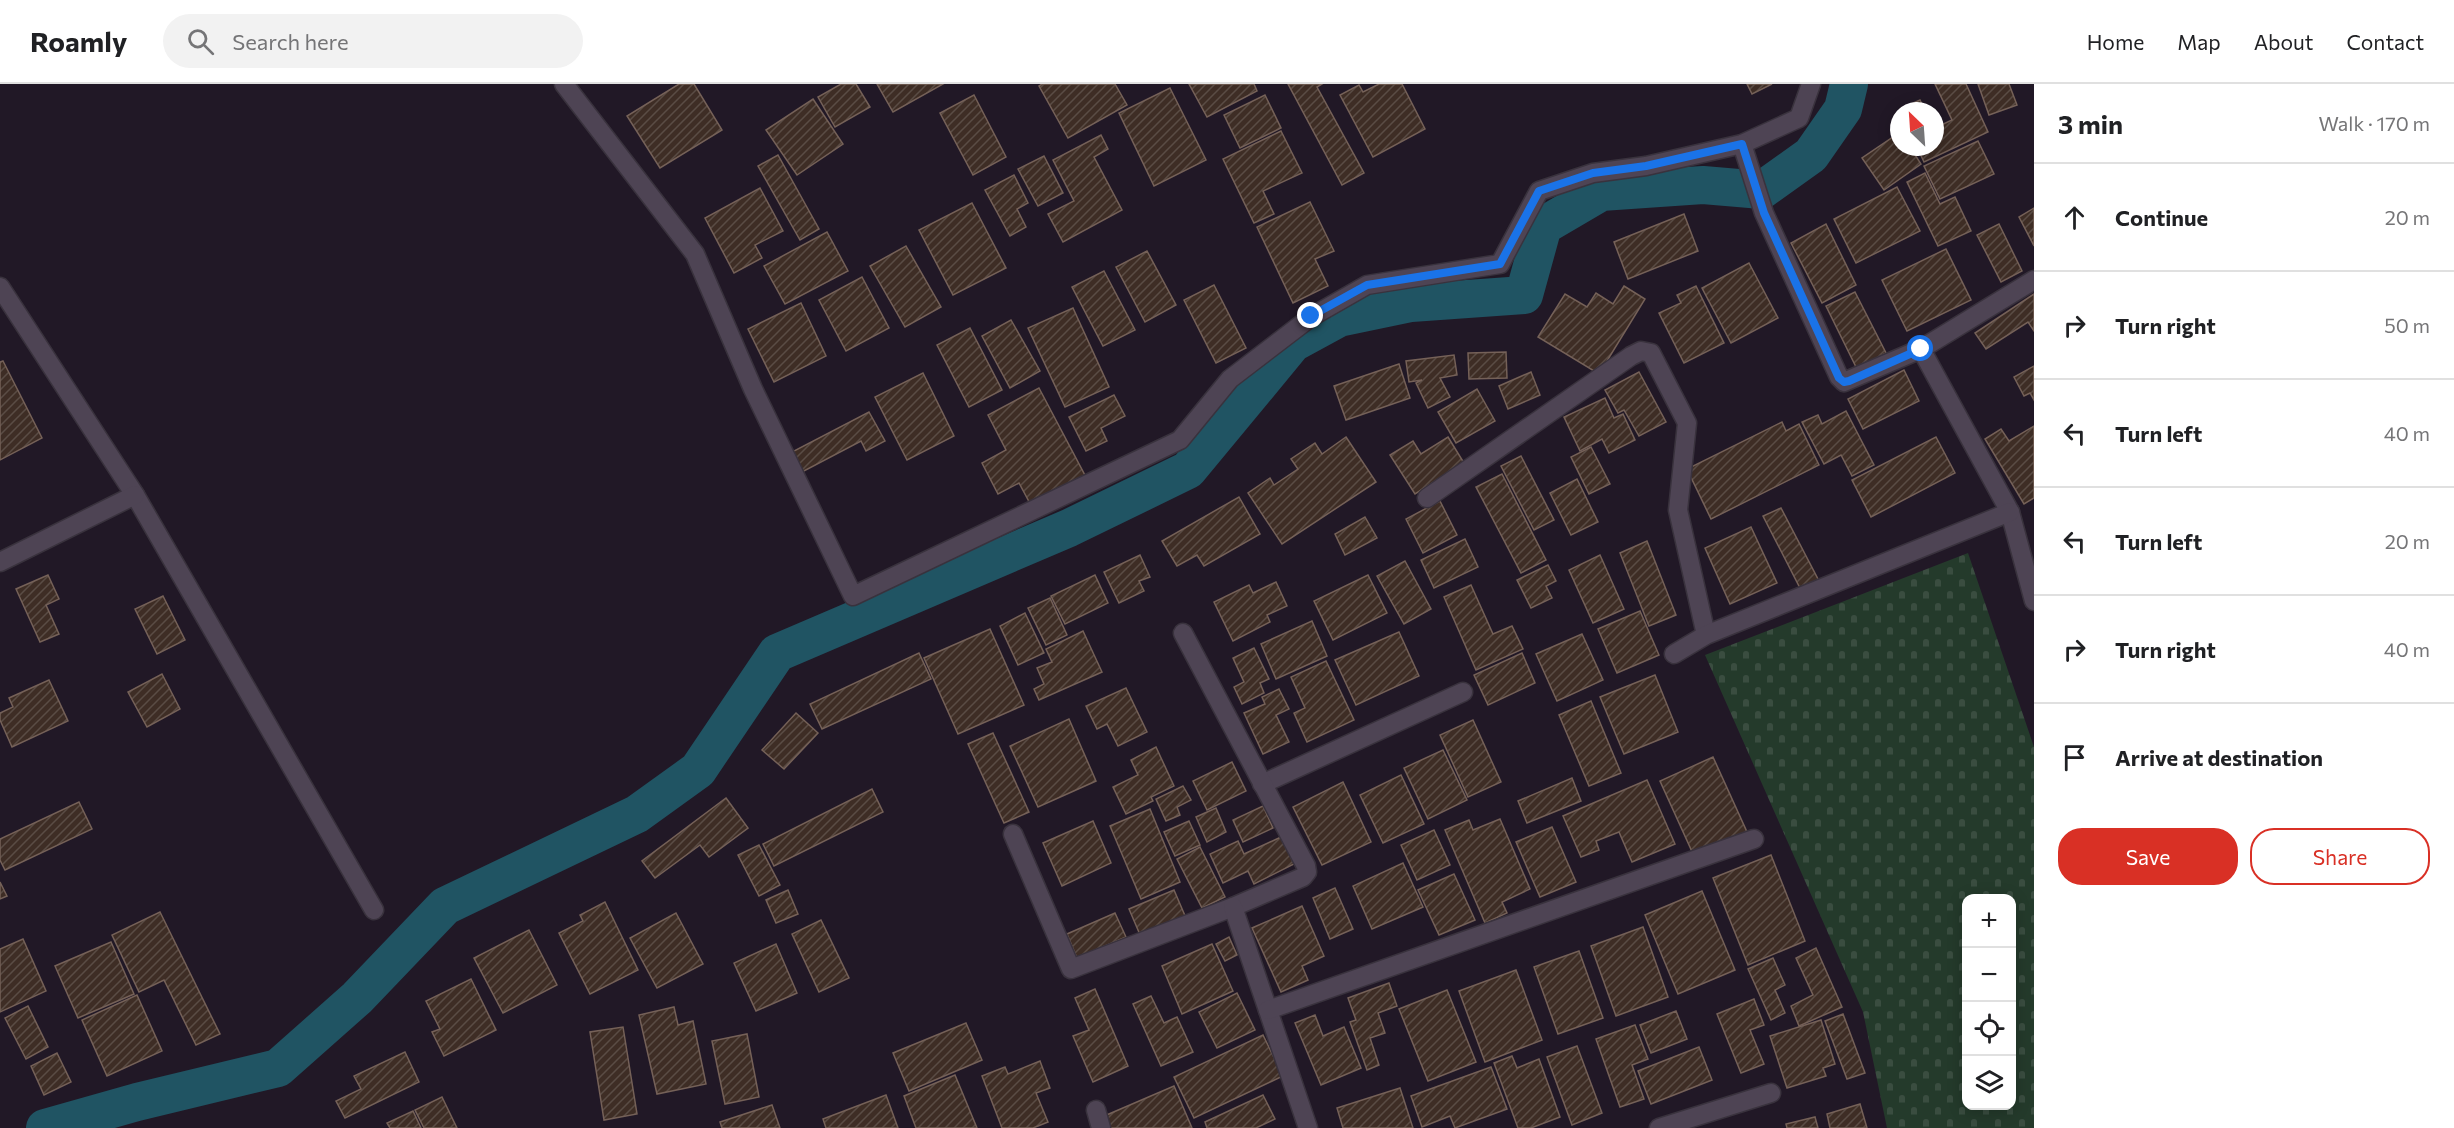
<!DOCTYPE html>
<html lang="en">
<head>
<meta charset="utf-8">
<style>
  body { margin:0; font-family:Commissioner,sans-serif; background:#f2f2f2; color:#202124 }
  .controls { position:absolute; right:18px; bottom:18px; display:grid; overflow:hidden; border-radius:12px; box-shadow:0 3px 15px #0003 }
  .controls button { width:54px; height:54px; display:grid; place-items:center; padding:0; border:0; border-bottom:2px solid #e0e0e0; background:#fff; color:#202124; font:30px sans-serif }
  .compass { position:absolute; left:1890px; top:18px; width:54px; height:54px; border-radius:50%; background:#fff; box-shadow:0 3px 15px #0003; rotate:335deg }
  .stop { position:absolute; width:18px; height:18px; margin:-14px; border:4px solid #1a73e8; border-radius:50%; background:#fff }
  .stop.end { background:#1a73e8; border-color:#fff; box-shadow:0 2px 6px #0008 }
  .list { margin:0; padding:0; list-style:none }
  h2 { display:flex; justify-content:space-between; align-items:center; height:78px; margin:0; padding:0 24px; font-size:26px }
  h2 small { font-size:20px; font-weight:400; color:#757577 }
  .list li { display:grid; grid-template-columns:39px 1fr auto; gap:18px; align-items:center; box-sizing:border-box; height:108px; padding:0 24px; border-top:2px solid #e0e0e0 }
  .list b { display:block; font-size:22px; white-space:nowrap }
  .list em { font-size:20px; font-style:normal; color:#757577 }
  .actions { display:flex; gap:12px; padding:18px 24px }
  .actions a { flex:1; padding:14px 0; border:2px solid #d93025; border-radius:24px; text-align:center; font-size:21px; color:#d93025 }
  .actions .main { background:#d93025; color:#fff }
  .icon { flex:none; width:33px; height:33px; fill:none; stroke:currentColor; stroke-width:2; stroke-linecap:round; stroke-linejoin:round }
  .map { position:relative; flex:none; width:2034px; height:1044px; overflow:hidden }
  header { display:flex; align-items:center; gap:36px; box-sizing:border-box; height:84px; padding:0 30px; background:#fff; border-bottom:2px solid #e0e0e0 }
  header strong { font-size:28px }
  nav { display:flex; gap:33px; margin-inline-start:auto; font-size:21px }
  .search { width:420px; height:54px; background:#f2f2f2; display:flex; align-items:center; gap:15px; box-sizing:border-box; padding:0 21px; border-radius:33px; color:#757577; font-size:22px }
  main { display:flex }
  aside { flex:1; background:#fff }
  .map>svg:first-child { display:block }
</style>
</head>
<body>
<header>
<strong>Roamly</strong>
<div class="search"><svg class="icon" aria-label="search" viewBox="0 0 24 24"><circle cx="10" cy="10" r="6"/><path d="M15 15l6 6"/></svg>Search here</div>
<nav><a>Home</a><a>Map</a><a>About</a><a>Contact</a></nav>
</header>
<main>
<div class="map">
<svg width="2034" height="1044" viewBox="0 0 2034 1044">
  <defs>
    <pattern id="cemetery-stones" width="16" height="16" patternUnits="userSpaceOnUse" patternTransform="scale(1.5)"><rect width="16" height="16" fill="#243a2b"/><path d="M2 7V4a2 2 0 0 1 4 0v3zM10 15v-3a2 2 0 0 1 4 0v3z" fill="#3a4d40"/></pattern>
    <pattern id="building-hatch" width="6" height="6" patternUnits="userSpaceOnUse" patternTransform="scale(1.5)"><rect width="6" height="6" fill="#3e2d25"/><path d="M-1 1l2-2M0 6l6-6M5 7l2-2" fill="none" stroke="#5a4c45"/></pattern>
  </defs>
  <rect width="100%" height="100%" fill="#211826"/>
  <!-- cemetery -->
  <path fill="url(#cemetery-stones)" fill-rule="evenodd" d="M1968,469L2034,663V1044H1887L1863,928L1705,571ZM1966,814H2012V1022H1966Z"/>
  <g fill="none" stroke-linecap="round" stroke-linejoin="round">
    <!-- canal -->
    <polyline stroke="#205463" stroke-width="38" points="45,1044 137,1018 278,984 357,914 445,822 637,730 698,686 777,569 1069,444 1188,386 1293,259 1339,234 1411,219 1524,211 1543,142 1601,108 1703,101 1762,106 1811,71 1843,25 1849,0"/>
  </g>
  <!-- building -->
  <g fill="url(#building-hatch)" stroke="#756158" stroke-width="1.5">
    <polygon points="679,0 694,0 722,46 660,84 627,32"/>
    <polygon points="841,0 856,0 870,23 835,43 818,13"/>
    <polygon points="877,0 943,0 893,28"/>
    <polygon points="1042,0 1115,0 1127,21 1068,54 1039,2"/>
    <polygon points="1189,0 1254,0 1257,7 1207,33"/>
    <polygon points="1288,0 1322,0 1317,3 1364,89 1342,101"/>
    <polygon points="1379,0 1402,0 1425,45 1373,73 1340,11 1359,1 1363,8"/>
    <polygon points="1747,0 1772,0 1752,10"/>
    <polygon points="1935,0 1966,0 1988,48 1924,78 1917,63 1935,63 1935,44 1952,36"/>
    <polygon points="1978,0 2009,0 2017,21 1989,31"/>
    <polygon points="1170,4 1206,76 1154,102 1119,29"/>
    <polygon points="974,11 1006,73 973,91 940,29"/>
    <polygon points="1265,11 1281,44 1240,64 1224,31"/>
    <polygon points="813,15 843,60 797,91 766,46"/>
    <polygon points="1920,16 1925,27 1900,27 1900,25"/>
    <polygon points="1281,47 1302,89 1263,107 1274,130 1254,139 1223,75"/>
    <polygon points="1899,49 1899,63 1910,63 1921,80 1884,106 1862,74"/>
    <polygon points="1101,51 1108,65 1094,73 1122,126 1063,158 1048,130 1074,117 1053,76"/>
    <polygon points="1978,57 1994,90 1940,115 1924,82"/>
    <polygon points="778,71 819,145 800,156 758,82"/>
    <polygon points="1044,72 1063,109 1038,122 1018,85"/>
    <polygon points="1925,89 1940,120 1955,113 1971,147 1938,162 1907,98"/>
    <polygon points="1014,91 1028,119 1017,125 1026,143 1010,152 985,106"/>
    <polygon points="1897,103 1920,147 1856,179 1834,135"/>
    <polygon points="760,104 783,147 755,161 762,174 734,189 705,134"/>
    <polygon points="1310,118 1334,167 1315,175 1328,202 1293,219 1257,143"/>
    <polygon points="972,119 1006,184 953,211 919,146"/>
    <polygon points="2034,124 2034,162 2019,133"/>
    <polygon points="1684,130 1698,167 1628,195 1614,158"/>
    <polygon points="1826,140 1856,201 1822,219 1791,159"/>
    <polygon points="1999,140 2022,187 2001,198 1977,151"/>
    <polygon points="827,148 848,187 785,220 764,182"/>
    <polygon points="906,162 941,223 905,243 870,182"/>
    <polygon points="1946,165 1971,216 1907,247 1882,196"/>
    <polygon points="1147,167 1176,221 1145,238 1116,183"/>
    <polygon points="1749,179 1778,234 1731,259 1702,204"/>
    <polygon points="1104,187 1135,246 1103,262 1072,203"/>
    <polygon points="862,193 889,244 846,267 819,216"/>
    <polygon points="1214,201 1246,264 1216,279 1184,216"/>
    <polygon points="1624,202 1645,215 1599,290 1538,253 1565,210 1587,223 1596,209 1613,220"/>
    <polygon points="1696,202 1724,259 1684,279 1659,229 1681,219 1677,211"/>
    <polygon points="1855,208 1886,269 1857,285 1826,222"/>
    <polygon points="2034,210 2034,247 2028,238 1986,265 1975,249"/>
    <polygon points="801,219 826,272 774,298 748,245"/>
    <polygon points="1073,224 1109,303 1065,323 1028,244"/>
    <polygon points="1011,236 1040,287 1010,304 982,252"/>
    <polygon points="970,244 1002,306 969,323 937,261"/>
    <polygon points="1506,268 1507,294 1469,295 1468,269"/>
    <polygon points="1454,271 1457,291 1440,294 1450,313 1428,324 1416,299 1422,296 1409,298 1406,277"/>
    <polygon points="3,277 42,354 0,376 0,278"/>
    <polygon points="1399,280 1410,314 1346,336 1334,302"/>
    <polygon points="2034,282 2034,316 2030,309 2024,312 2014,293"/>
    <polygon points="1904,286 1919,317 1863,345 1848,315"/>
    <polygon points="1531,288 1540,311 1508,325 1499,302"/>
    <polygon points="1639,288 1666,338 1639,352 1624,326 1618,329 1605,306"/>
    <polygon points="923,289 954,352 907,376 875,313"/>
    <polygon points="1039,304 1088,397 1033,425 1019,399 998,410 982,379 1006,366 988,331"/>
    <polygon points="1477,305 1495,337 1456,359 1438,328"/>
    <polygon points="1114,311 1125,332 1101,344 1107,357 1086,367 1069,333"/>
    <polygon points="1605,314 1614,334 1623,330 1635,356 1609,369 1602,355 1580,367 1564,333"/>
    <polygon points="1846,327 1874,381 1852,392 1841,371 1824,380 1802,338 1818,331 1822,340"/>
    <polygon points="869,328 885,357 866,367 861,357 802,388 792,368"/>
    <polygon points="1782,338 1786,347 1799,340 1819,381 1711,435 1687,385"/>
    <polygon points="2034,342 2034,414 2024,420 1985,355 2001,345 2009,357"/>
    <polygon points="1346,353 1376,398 1282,460 1248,409 1270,394 1274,401 1298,385 1291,375 1315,359 1322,370"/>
    <polygon points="1448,353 1464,379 1415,410 1390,371 1413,357 1421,370"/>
    <polygon points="1936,353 1955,389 1871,433 1852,396"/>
    <polygon points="1591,363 1610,400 1589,410 1571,373"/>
    <polygon points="1521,372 1554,436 1534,446 1501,382"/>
    <polygon points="1502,390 1546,476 1521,489 1476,403"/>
    <polygon points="1577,395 1598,438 1571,451 1550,409"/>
    <polygon points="1239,413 1260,450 1204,482 1197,471 1177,482 1162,457"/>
    <polygon points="1440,417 1457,451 1423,469 1406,435"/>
    <polygon points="1781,424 1819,497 1801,506 1763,432"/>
    <polygon points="1365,433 1377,454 1345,471 1335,450"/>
    <polygon points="1751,443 1777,499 1730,520 1705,464"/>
    <polygon points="1465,455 1478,483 1434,504 1421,476"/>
    <polygon points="1647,457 1676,531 1649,542 1620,469"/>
    <polygon points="1140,471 1150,493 1139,497 1144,507 1119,519 1104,488"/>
    <polygon points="1600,471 1624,525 1593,539 1569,486"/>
    <polygon points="1405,477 1431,525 1404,540 1377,492"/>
    <polygon points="1548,481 1556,497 1546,502 1552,514 1531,524 1517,496"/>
    <polygon points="48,491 59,515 46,521 59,550 40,558 16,505"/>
    <polygon points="1095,491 1108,519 1065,540 1051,512"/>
    <polygon points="1368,491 1387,529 1333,556 1314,517"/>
    <polygon points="1276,498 1287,522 1267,531 1270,538 1233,557 1214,518 1249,501 1253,509"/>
    <polygon points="1471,501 1493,550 1512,542 1523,565 1476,586 1444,513"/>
    <polygon points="163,512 185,556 157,570 135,525"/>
    <polygon points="1050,514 1067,551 1046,561 1028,524"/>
    <polygon points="1640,527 1659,571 1617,589 1598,545"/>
    <polygon points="1025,529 1044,569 1018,581 1000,542"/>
    <polygon points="1312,537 1327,572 1276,595 1261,560"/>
    <polygon points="990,545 1024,621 958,650 924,574"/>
    <polygon points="1083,547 1102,588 1039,616 1034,605 1044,600 1037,584 1052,578 1046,565"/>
    <polygon points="1399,548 1419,592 1356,621 1335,576"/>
    <polygon points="1582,550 1603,596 1557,617 1536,570"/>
    <polygon points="1254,564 1269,595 1260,599 1264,609 1242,620 1234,603 1244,598 1233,574"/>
    <polygon points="919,569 931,595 822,645 810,620"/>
    <polygon points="1522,569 1535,599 1488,621 1474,591"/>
    <polygon points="1326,577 1354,636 1307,658 1294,629 1305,624 1291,593"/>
    <polygon points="162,590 180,625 147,643 128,608"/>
    <polygon points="1655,591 1678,648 1624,670 1600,613"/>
    <polygon points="49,596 68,637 12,663 0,636 0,629 13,623 9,614"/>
    <polygon points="1126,604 1147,648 1118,662 1107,640 1097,645 1086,622"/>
    <polygon points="1279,605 1289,625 1276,631 1289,658 1263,670 1244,629 1265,620 1262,613"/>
    <polygon points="1591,617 1621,689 1589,702 1559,631"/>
    <polygon points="796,629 818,649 784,685 762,666"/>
    <polygon points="1069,635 1096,697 1038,723 1010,662"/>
    <polygon points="1473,636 1501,698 1468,713 1440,651"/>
    <polygon points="993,649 1029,728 1004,739 968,660"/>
    <polygon points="1156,663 1174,702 1151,713 1153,717 1126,730 1113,703 1138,691 1131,676"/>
    <polygon points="1443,666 1467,716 1428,735 1404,684"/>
    <polygon points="1713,673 1747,748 1694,772 1660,697"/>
    <polygon points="1232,678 1246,707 1207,726 1193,697"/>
    <polygon points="1401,691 1424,740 1383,759 1360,711"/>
    <polygon points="1572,694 1581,717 1527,739 1518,717"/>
    <polygon points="1647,696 1675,760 1632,778 1619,748 1596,757 1599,766 1581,773 1563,732"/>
    <polygon points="1343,698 1371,758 1322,781 1293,723"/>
    <polygon points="1183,702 1191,716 1177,723 1180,731 1166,737 1156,715"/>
    <polygon points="872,705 883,728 774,782 763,760"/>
    <polygon points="726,714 748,744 709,773 700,761 655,794 642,777"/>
    <polygon points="79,718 92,745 5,786 0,776 0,755"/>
    <polygon points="1263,722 1273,744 1243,758 1233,736"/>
    <polygon points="1216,724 1226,748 1207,758 1196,733"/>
    <polygon points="1150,725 1180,798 1141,815 1110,742"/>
    <polygon points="1500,735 1530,805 1502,818 1507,829 1485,839 1445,746 1469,736 1473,746"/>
    <polygon points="1093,737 1111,779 1062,802 1043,759"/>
    <polygon points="1189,737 1200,761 1175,772 1164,748"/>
    <polygon points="1552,743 1576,798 1540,813 1516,758"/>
    <polygon points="1434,746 1450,781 1417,796 1401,761"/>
    <polygon points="1281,753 1294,780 1254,800 1248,787 1223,799 1210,770 1238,757 1244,770"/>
    <polygon points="759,761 780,801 759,812 738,771"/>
    <polygon points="1200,763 1225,813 1202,824 1177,775"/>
    <polygon points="1771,771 1805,857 1748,881 1713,794"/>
    <polygon points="1403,779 1423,823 1372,845 1353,802"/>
    <polygon points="1454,790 1475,836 1439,851 1418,806"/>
    <polygon points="0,798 7,812 0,815"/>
    <polygon points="1335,804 1353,845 1330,855 1313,814"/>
    <polygon points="788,806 798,830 776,839 766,816"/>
    <polygon points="1174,806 1186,834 1141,853 1129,825"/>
    <polygon points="1702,807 1735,886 1678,910 1645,831"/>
    <polygon points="605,818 638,886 590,910 559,849 583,837 580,831"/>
    <polygon points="1302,822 1324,872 1302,882 1308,896 1281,908 1252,844"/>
    <polygon points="160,828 220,950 196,961 164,896 139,908 112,851"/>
    <polygon points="676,829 703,880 657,904 630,854"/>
    <polygon points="1115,829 1126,853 1077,874 1067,850"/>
    <polygon points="821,836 849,894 819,908 792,850"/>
    <polygon points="1643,843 1668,913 1616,932 1591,862"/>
    <polygon points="529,846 557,901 503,929 474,874"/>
    <polygon points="1229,853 1237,871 1225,877 1216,860"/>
    <polygon points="23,855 46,907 0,928 0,865"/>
    <polygon points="111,858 134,910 78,934 55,882"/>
    <polygon points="776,860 797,909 756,927 734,879"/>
    <polygon points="1212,860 1233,907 1182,930 1162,882"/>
    <polygon points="1816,864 1842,923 1799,942 1791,922 1813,911 1796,874"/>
    <polygon points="1579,867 1603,934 1558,950 1534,883"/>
    <polygon points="1773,874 1785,901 1775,906 1785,929 1771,936 1748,885"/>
    <polygon points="1516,886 1542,956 1485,978 1459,907"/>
    <polygon points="471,895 496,946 444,972 432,948 440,945 426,917"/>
    <polygon points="1389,899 1397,922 1378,929 1385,949 1370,954 1379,981 1367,986 1350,938 1356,936 1348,914"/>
    <polygon points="1095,905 1128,982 1093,998 1073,952 1089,946 1075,914"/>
    <polygon points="1447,906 1476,978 1428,997 1399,925"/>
    <polygon points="1237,909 1255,946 1217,964 1199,928"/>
    <polygon points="137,911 162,967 107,992 82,936"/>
    <polygon points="1151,912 1164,939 1177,933 1193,968 1161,982 1133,920"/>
    <polygon points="1754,915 1764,941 1750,946 1764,980 1741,989 1717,930"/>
    <polygon points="28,922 48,963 26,975 5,934"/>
    <polygon points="674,923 678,941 693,937 706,1000 657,1010 639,931"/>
    <polygon points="1676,927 1687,955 1651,969 1640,941"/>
    <polygon points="1843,930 1865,989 1847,995 1825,937"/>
    <polygon points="1315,931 1323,952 1344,943 1361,984 1321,1001 1295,939"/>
    <polygon points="1821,936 1835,980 1823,984 1826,992 1787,1004 1770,952"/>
    <polygon points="966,939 982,976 909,1007 893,969"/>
    <polygon points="1635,941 1648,975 1632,981 1644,1015 1620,1023 1596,955"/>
    <polygon points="623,943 637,1030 604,1036 590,948"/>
    <polygon points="747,950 759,1013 725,1020 712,957"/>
    <polygon points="1263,951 1283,992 1194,1034 1174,993"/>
    <polygon points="1577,962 1602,1029 1572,1041 1547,973"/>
    <polygon points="1699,963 1712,996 1651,1020 1638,987"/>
    <polygon points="405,968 419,998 345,1034 336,1017 361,1005 354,992"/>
    <polygon points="57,969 71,998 44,1011 31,982"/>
    <polygon points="1512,972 1517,984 1539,975 1560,1033 1531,1044 1518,1044 1494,979"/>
    <polygon points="1040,977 1050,1004 1036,1009 1048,1038 1033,1044 1002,1044 982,992 1005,983 1008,990"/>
    <polygon points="1491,983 1507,1025 1455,1044 1450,1032 1422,1043 1411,1012"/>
    <polygon points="955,991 977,1044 916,1044 904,1012"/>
    <polygon points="1174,1002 1192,1044 1107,1044 1102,1033"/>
    <polygon points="1400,1004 1413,1044 1343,1044 1337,1024"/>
    <polygon points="886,1011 898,1044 826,1044 823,1035"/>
    <polygon points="1263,1011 1275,1035 1256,1044 1207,1044 1205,1038"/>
    <polygon points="442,1013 457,1044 424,1044 415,1026"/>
    <polygon points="1860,1020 1867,1044 1830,1044 1827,1030"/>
    <polygon points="772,1021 780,1044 722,1044 720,1038"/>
    <polygon points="413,1027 421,1044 390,1044 387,1039"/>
    <polygon points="1815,1033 1818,1044 1787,1044 1786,1040"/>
  </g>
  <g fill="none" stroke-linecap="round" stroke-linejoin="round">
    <defs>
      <g id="minor">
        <polyline points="564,0 695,170 753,305 853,512 1180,356 1230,295 1311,233 1367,201 1500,180 1539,107 1593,89 1646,82 1742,60 1799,34 1811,0"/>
        <polyline points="1742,60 1764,129 1839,293 1844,298 1921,265 2034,196"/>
        <polyline points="0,203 135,411 374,826"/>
        <polyline points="1921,265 2010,428 2034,517"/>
        <polyline points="1427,414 1631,272 1641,267 1651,269 1687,339 1678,426 1706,551"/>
        <polyline points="0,478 135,411"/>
        <polyline points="1674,570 1706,551 2010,428"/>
        <polyline points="1262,700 1463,608"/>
        <polyline points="1013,750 1071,885 1233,823 1303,793 1307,788 1306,782 1183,549"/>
        <polyline points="1233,823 1308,1044"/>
        <polyline points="1268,926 1754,755"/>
        <polyline points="1096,1026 1101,1044"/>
        <polyline points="1659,1044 1771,1009"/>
      </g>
    </defs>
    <!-- minor casing -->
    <use href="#minor" stroke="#39323d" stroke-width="21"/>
    <!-- minor -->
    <use href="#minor" stroke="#4e4454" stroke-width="18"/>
  </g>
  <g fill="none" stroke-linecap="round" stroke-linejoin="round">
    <!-- route -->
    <polyline stroke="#1a73e8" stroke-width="8" points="1311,232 1367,201 1500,180 1539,107 1593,89 1646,82 1742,60 1764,129 1839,294 1844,298 1849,297 1921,265"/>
  </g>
</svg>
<div class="controls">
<button>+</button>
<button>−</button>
<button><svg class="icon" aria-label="locate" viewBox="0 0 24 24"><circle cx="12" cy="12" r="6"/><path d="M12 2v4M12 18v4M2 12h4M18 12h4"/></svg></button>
<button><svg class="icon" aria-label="layers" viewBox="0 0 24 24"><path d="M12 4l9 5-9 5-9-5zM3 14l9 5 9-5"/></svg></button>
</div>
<svg class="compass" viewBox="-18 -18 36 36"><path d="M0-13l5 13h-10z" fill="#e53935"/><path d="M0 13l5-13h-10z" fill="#757577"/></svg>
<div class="stop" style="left:1921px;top:265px"></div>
<div class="stop end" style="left:1311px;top:232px"></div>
</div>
<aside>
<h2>3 min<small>Walk · 170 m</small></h2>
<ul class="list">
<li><svg class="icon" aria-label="ahead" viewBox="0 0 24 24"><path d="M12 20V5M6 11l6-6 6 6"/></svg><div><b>Continue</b></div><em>20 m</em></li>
<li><svg class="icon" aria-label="right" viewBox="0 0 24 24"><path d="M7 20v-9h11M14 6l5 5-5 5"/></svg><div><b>Turn right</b></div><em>50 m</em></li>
<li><svg class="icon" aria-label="left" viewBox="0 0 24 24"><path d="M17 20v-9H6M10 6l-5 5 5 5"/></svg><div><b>Turn left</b></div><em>40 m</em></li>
<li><svg class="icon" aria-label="left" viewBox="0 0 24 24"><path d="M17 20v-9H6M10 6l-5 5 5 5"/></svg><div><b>Turn left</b></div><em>20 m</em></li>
<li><svg class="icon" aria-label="right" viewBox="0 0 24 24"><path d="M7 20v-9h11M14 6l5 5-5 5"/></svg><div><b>Turn right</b></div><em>40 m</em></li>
<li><svg class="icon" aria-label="arrive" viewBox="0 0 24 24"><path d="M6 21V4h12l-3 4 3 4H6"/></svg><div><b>Arrive at destination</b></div></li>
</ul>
<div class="actions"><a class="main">Save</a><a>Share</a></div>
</aside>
</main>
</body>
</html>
